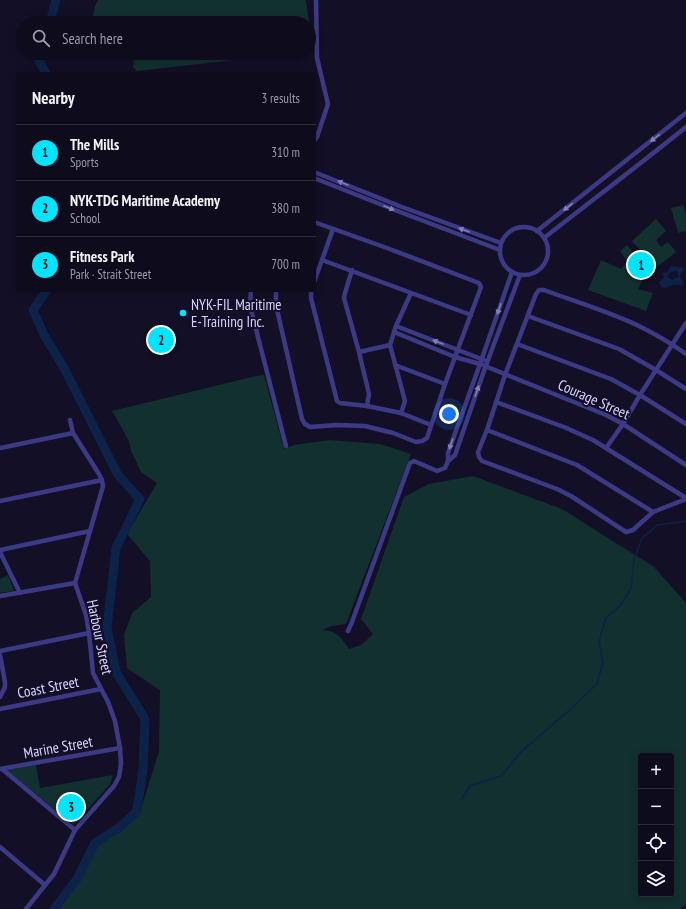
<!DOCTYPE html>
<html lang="en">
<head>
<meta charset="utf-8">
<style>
  body { margin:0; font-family:"PT Sans Narrow",sans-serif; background:#1c1929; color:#f1f3f6 }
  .controls { position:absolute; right:12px; bottom:12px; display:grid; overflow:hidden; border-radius:4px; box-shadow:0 2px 10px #0003 }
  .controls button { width:36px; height:36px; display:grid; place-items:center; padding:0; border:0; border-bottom:1px solid #2e2b3b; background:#0e0b1c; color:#f1f3f6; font:20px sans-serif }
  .you { position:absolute; left:449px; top:414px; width:14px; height:14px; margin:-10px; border:3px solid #fff; border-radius:50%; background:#1a73e8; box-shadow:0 0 0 6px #1a73e833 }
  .badge { display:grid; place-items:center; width:26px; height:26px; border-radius:50%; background:#00e5ff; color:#111; font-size:13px; font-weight:700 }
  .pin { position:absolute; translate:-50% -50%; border:2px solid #fff; box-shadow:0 1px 4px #0006 }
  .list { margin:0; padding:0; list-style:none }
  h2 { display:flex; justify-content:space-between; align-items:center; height:52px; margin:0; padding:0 16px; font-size:17px }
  h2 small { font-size:13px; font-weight:400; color:#9b9ba3 }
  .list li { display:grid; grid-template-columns:26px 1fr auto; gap:12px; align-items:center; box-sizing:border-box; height:56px; padding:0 16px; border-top:1px solid #2e2b3b }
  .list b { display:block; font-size:15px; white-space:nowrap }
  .list p { margin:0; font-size:13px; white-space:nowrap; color:#9b9ba3 }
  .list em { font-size:13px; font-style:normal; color:#9b9ba3 }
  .icon { flex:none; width:22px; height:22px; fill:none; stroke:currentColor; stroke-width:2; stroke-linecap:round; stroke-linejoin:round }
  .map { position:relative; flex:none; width:686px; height:909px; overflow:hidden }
  .search { position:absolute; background:#0e0b1c; box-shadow:0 2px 10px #0003; left:16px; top:16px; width:300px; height:44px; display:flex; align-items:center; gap:10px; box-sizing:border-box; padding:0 14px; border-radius:22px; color:#9b9ba3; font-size:15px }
  .panel { position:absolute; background:#0e0b1c; box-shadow:0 2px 10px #0003; left:16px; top:72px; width:300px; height:220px; border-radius:4px }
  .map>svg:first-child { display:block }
</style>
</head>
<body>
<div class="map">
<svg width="686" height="909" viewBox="0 0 686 909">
  <rect width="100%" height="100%" fill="#130f26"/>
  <!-- green -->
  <g fill="#12302f" fill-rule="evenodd">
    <path d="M98,0H306L309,23H94C92,15 94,7 98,0Z"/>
    <polygon points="121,53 297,53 137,71 133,67 134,59 131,55"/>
    <polygon points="683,205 686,215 686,231 678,233 671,208"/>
    <polygon points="656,219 666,231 656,240 661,247 668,242 676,252 644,277 638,289 653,293 646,311 588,290 601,260 621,269 627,262 620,251 627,245 635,255 640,250 632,241"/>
    <path d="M264,375L284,449L294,445L330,440L380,444L411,454L346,624L332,626L323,630C325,631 327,630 330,631C339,633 344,642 349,649L361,645L373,634L361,619L404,497L429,484L473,476L562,509L654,567L686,603V904L680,909H54L77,879L95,843L120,827L142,806L159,751L160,690L127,668L124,635L132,613L151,597L150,561L127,534L157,483L141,472L131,451L129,441L112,411L256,376ZM641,756H671V894H641Z"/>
    <polygon points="8,575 14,591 0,593 0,579"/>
    <polygon points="36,765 40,788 113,775 110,784 74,825 6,770"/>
  </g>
  <!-- water -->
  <path fill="#0c2248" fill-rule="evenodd" d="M670,266L684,268L683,271L679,276L680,278L682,280L683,285C679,285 676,284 673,285C668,286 666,289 661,287L659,282L664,278L663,273L664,272L667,273L670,267ZM675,271L678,272V277L672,280L667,276L670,273Z"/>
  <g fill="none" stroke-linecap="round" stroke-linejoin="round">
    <!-- stream -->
    <polyline stroke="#0c2248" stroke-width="1.5" points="462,799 470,786 501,776 523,750 573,707 597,684 603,663 599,641 606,618 620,606 631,588 634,560 642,538 658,525 686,521"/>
    <!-- river -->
    <g stroke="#0c2248" stroke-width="9">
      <polyline points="50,23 56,0"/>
      <polyline points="41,53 39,60 46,74"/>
      <polyline points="47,290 33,310 44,335 64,368 118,475 140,499 116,548 107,627 116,672 145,719 143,769 137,811 120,827 95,843 77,879 54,909"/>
    </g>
    <!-- street -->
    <g stroke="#3d3a85" stroke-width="4.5">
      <polyline points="314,141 317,137 328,104 317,58 316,0"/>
      <polyline points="314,172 402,207 501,243"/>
      <polyline points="314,178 400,212 500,250"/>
      <circle cx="524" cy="251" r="24"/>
      <polyline points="537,231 686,113"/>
      <path d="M544,238C591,201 639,165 686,127"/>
      <polyline points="322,260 333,229"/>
      <polyline points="352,270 345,293 344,298 359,352 369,394 367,406"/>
      <polyline points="314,282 322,260 471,315"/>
      <polyline points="251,290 250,306 286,446"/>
      <polyline points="276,290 276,305 302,419 305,424 310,427 337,425 365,426 393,433 416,442 422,441 427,438 445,384 481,287 479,283 387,248 314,222"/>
      <polyline points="311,290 311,298 337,401 340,403 367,406 401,413 431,425"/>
      <polyline points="528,316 619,349 656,370 686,389"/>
      <polyline points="396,326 484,360"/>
      <polyline points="394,332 455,357 480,364 606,415 623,424 686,465"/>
      <polyline points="517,344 611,379 640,395 686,424"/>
      <polyline points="359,352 390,345"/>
      <path d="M686,354C672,344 657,335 641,327C610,312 576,302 544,290H539L536,294L505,375L487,430L478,452L479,457L482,461L557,489L571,496L626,532L633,530L653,512L686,499"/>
      <polyline points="395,365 445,384"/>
      <polyline points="496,402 564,427 593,440 686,498"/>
      <polyline points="401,413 405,401 390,345 396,326 411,293"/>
      <polyline points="487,430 577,465 653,512"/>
      <polyline points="0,448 73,433"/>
      <polyline points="606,448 623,424 640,395 686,323"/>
      <polyline points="448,461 448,453 480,364 512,272"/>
      <polyline points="0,501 102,480"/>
      <polyline points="0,550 90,531"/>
      <polyline points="0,552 20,593"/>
      <polyline points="0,596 75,583"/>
      <polyline points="348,631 352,622 410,463 414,461 437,471 445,468 448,461 455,455 485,368 520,275"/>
      <polyline points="0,651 89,633"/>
      <polyline points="0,655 5,682 5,687 0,697"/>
      <polyline points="0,709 101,689"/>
      <polyline points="0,769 120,748"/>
      <polyline points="2,769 75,830"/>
      <polyline points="0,847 45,885"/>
      <polyline points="26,909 54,874 75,830 114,786 119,777 121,764 120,748 115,721 108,702 93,673 89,633 86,615 75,583 103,486 102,480 99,474 73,433 70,420"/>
    </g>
  </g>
  <!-- one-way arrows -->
  <defs><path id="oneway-solid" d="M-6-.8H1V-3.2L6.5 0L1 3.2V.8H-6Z"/></defs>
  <g fill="#837fbc">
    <use href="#oneway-solid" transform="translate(655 138) rotate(142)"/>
    <use href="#oneway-solid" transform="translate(343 183) rotate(-158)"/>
    <use href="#oneway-solid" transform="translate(568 207) rotate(141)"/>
    <use href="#oneway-solid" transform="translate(389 208) rotate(22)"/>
    <use href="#oneway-solid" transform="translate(464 230) rotate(-160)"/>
    <use href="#oneway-solid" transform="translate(499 309) rotate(109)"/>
    <use href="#oneway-solid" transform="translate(438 342) rotate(-159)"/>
    <use href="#oneway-solid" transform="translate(477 391) rotate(-71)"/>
    <use href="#oneway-solid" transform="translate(451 444) rotate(110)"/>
  </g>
  <!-- markers -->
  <circle fill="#00e5ff" stroke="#130f26" stroke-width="1.5" cx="183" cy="313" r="4"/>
  <g text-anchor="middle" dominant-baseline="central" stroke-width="4" stroke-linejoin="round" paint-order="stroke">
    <!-- poi labels -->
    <g font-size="15" fill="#d9d4ff" stroke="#130f26" text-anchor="start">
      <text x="191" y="304">NYK-FIL Maritime<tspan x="191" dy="17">E-Training Inc.</tspan></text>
    </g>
    <!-- street labels -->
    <g font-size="15" fill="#d9d4ff" stroke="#130f26">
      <text transform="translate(594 399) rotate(24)">Courage Street</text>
      <text transform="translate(100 637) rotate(78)">Harbour Street</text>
      <text transform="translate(48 687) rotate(-11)">Coast Street</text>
      <text transform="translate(58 747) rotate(-10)">Marine Street</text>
    </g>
  </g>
</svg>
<div class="controls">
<button>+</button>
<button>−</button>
<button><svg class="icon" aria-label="locate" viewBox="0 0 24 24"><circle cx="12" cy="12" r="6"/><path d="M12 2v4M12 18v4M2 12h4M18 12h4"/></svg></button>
<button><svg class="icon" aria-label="layers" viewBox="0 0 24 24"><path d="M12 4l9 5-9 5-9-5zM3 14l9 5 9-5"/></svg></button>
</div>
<div class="you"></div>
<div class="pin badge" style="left:641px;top:265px">1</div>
<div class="pin badge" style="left:161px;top:340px">2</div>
<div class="pin badge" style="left:71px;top:807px">3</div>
<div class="search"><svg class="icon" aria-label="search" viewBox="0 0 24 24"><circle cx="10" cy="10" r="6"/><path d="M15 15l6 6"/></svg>Search here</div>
<section class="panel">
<h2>Nearby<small>3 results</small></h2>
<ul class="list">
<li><span class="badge">1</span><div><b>The Mills</b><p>Sports</p></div><em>310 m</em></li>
<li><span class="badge">2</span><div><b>NYK-TDG Maritime Academy</b><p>School</p></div><em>380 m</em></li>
<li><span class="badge">3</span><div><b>Fitness Park</b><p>Park · Strait Street</p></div><em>700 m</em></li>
</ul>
</section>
</div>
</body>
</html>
